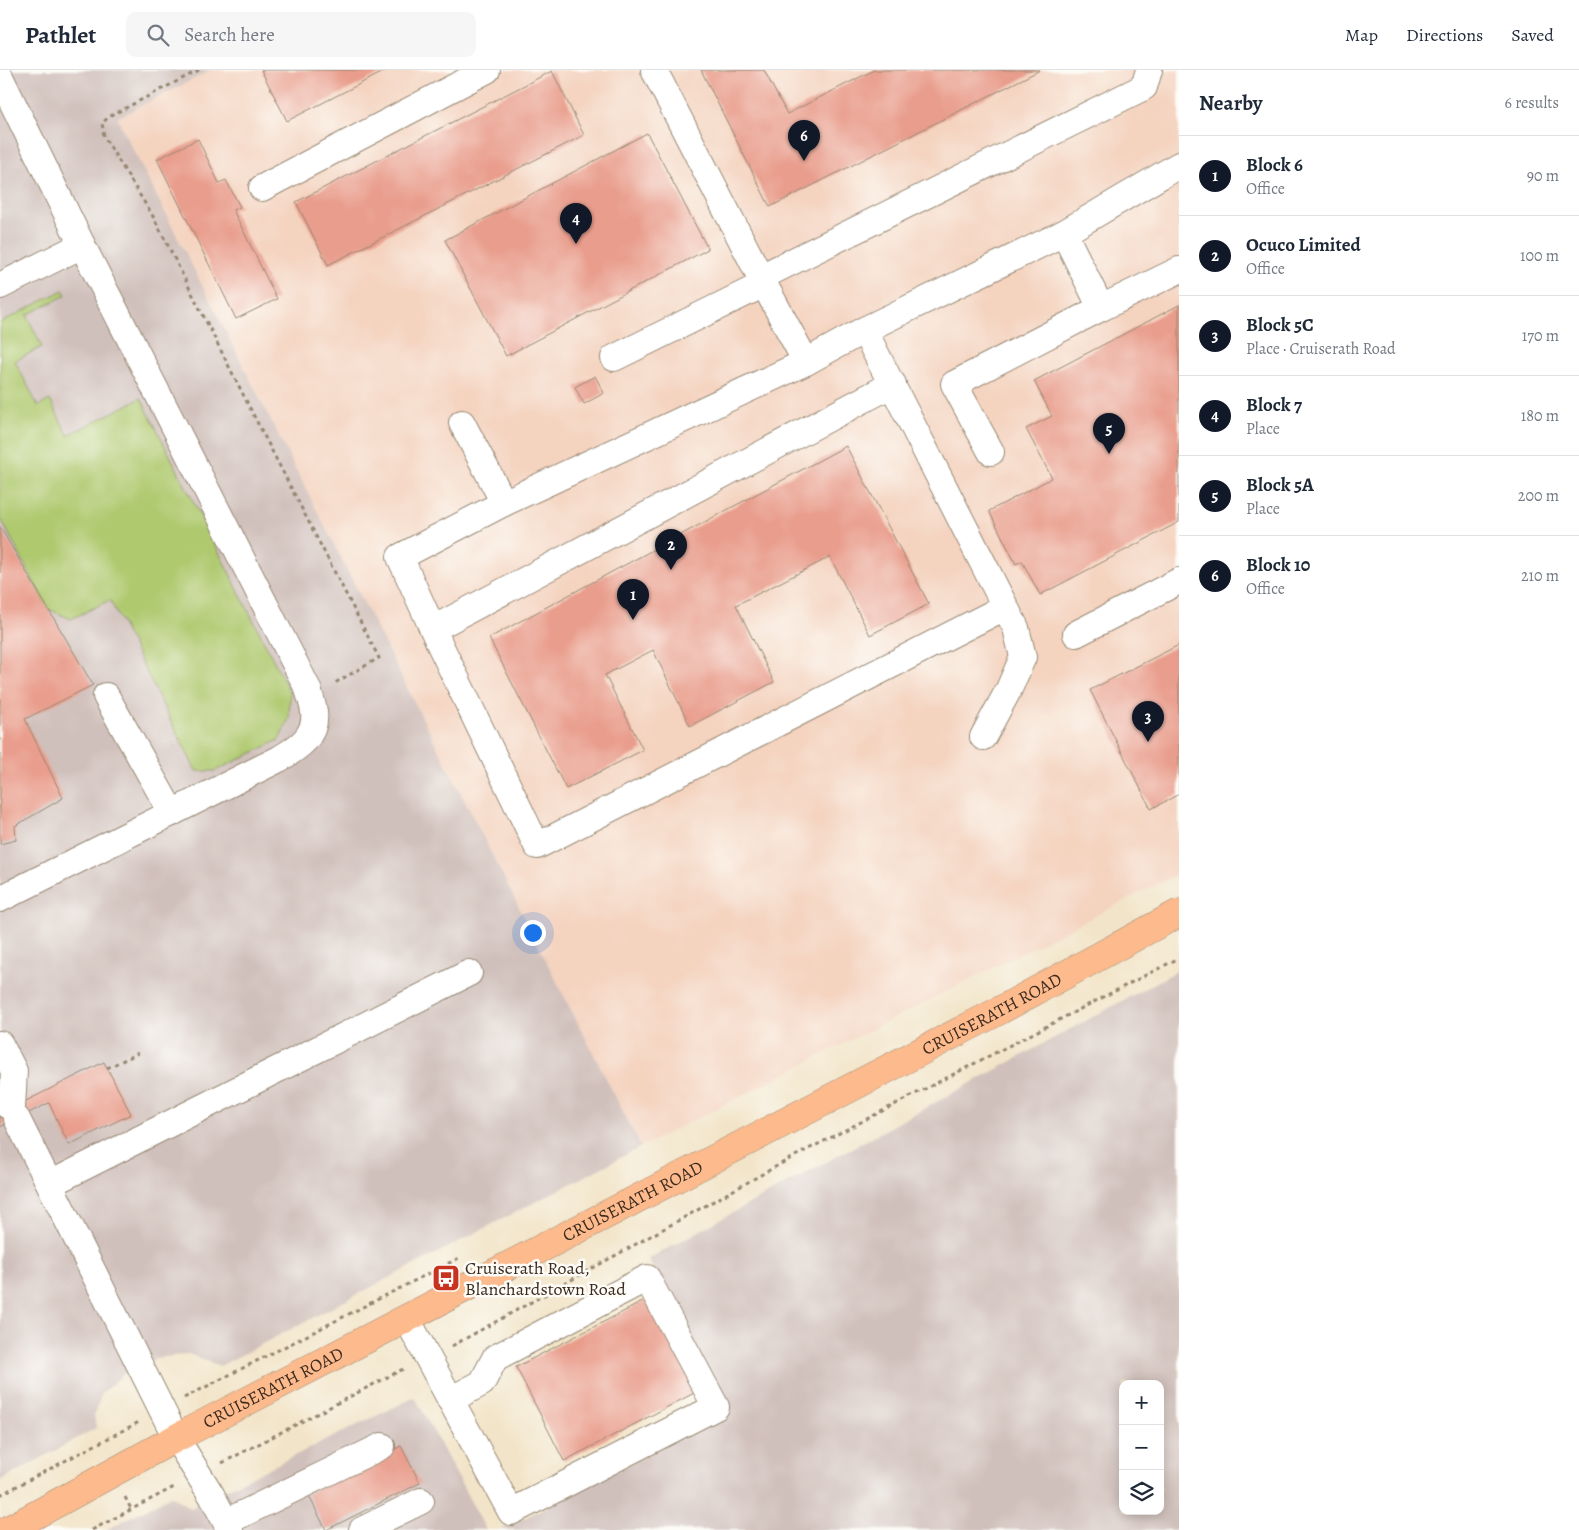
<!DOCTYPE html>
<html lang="en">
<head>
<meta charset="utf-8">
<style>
  body { margin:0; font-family:Alegreya,serif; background:#f6f6f7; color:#1f2937 }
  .controls { position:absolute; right:15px; bottom:15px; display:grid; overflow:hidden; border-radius:10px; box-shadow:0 2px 12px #0003 }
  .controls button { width:45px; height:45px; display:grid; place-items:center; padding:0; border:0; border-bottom:1px solid #e0e1e3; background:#fff; color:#1f2937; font:25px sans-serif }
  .you { position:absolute; left:532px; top:862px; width:18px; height:18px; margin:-12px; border:4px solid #fff; border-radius:50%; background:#1a73e8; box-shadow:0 0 0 8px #1a73e833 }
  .badge { display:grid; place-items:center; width:32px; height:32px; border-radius:50%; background:#111827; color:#fff; font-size:16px; font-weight:700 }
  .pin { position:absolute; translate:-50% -41px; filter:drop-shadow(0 1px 2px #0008) }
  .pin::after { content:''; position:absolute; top:26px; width:18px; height:15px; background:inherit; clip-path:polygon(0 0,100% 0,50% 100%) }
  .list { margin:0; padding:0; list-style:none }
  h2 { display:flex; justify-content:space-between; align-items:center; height:65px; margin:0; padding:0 20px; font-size:21px }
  h2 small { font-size:16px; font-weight:400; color:#747a83 }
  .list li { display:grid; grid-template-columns:32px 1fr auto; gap:15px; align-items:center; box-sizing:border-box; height:80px; padding:0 20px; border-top:1px solid #e0e1e3 }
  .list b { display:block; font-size:19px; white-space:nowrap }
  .list p { margin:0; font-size:16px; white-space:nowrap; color:#747a83 }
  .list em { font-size:16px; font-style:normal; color:#747a83 }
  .icon { flex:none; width:28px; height:28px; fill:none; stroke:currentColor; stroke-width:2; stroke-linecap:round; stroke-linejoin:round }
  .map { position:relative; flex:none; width:1179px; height:1460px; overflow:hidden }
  header { display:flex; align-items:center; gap:30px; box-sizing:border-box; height:70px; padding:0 25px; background:#fff; border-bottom:1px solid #e0e1e3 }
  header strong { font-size:24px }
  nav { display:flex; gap:28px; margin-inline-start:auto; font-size:18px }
  .search { width:350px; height:45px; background:#f6f6f7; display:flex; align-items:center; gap:12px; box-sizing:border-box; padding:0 18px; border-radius:10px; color:#747a83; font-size:19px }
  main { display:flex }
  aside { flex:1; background:#fff }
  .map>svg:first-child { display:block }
</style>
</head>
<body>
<header>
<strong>Pathlet</strong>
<div class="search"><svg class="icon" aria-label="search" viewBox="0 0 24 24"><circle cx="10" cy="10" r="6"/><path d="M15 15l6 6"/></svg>Search here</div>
<nav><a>Map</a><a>Directions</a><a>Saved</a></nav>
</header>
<main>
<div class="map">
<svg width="1179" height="1460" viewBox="0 0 1179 1460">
  <rect width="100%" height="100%" fill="#fdfcf7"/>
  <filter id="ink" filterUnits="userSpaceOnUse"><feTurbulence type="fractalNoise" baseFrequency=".02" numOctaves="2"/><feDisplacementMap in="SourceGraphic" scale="10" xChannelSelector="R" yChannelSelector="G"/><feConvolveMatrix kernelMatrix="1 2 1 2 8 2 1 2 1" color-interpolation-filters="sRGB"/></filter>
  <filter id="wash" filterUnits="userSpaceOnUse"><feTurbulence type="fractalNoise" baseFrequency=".0096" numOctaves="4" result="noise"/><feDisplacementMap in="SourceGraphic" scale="20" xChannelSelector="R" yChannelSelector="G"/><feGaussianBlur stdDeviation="1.12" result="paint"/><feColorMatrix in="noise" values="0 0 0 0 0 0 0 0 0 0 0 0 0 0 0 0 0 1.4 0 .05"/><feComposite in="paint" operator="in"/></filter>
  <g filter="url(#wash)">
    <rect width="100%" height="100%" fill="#f2e4c8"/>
    <!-- built -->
    <polygon fill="#f4d3bf" points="212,0 1179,0 1179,803 641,1077 117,48"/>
    <!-- industrial -->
    <g fill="#d0c0bb" fill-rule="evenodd">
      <polygon points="0,0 212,0 117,48 641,1077 220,1296 188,1284 157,1288 126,1302 102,1323 94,1345 96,1358 0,1411"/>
      <path d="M1179,900V1460H501L728,1343L648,1189ZM1123,1314H1160V1441H1123Z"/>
      <polygon points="415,1327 486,1460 106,1460 171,1426 191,1438 212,1426"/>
    </g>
    <!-- green -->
    <polygon fill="#afc96e" stroke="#757a46" points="63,220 66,225 27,245 42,277 15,291 38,336 50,330 68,365 141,328 290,623 289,649 279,670 215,701 196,701 110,530 71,549 48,539 0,447 0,253"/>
    <g id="blocks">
      <!-- building -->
      <g fill="#e99d8c">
        <polygon points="261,0 387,0 287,51"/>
        <polygon points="701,0 764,0 787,44 874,0 1040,0 770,137"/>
        <polygon points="552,1 584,65 328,195 296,132"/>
        <polygon points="647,63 708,179 506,286 445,170"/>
        <polygon points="198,69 219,113 226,110 240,137 233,140 277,229 236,249 157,89"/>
        <polygon points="1179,235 1179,452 1040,525 1022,491 1016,494 989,441 1052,408 1026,359 1052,346 1034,311"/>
        <polygon points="595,306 604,323 584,334 575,317"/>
        <polygon points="846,376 929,534 870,565 830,487 736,535 774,612 690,656 653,580 605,605 643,680 566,719 489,568"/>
        <polygon points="0,457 93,615 25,649 63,728 15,756 16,770 0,774"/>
        <polygon points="1179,575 1179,724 1151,739 1090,620"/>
        <polygon points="104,992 131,1044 69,1075 49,1033 0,1057 0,1044"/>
        <polygon points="650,1228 698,1321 564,1391 516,1297"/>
        <polygon points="401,1376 420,1413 326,1460 308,1424"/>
      </g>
    </g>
  </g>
  <g filter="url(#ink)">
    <use href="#blocks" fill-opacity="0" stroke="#968773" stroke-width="1"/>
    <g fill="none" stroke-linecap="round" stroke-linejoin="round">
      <defs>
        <g id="minor">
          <polyline points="654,0 764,214 806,292"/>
          <path d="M0,7L82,175L308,619C310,626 313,634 314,642C317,666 298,678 279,689L0,829"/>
          <polyline points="262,118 487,0"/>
          <polyline points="1064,163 1101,238 1179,200"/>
          <polyline points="761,207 1144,17 1149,0"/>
          <polyline points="0,216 82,175"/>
          <polyline points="864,260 1016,558 1023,587 1009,619 983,667"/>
          <polyline points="614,288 764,214"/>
          <polyline points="462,353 504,433"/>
          <polyline points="991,382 954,314 1101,238"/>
          <polyline points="1005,537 537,776 441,577 400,487 504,433 806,292 864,260 1064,163 1179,95"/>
          <polyline points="433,559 893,314"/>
          <polyline points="1076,564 1179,511"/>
          <polyline points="106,626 172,743"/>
          <polyline points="0,974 14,1001 12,1038 0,1031"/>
          <polyline points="17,1049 176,1368 212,1426 230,1460"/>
          <polyline points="50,1114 469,903"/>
          <polyline points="407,1249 511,1442 716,1337 647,1208 495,1288 482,1313 450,1330"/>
          <polyline points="226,1452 382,1376"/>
          <polyline points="362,1460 421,1431"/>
        </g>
        <g id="major">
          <path id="s1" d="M8,1460L176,1368L993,944L1179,843"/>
        </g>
      </defs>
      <!-- minor casing -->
      <use href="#minor" stroke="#968773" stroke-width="28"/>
      <!-- major casing -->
      <use href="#major" stroke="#968773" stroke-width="29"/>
      <!-- path -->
      <g stroke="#968773" stroke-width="3" stroke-dasharray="4 4" stroke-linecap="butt">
        <polyline points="199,0 110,46 102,53 104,67 154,148 255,348 379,588 333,614"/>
        <polyline points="107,998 138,983"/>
        <polyline points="452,1276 795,1086 1179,888"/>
        <polyline points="184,1328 459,1188"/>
        <polyline points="222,1393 405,1298"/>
        <polyline points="0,1425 139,1352"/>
        <polyline points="125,1427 131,1439"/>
        <polyline points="92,1460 176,1416"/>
      </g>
      <!-- minor -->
      <use href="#minor" stroke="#fff" stroke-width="26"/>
      <!-- major -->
      <use href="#major" stroke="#fcba8d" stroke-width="28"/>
    </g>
  </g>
  <!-- icons -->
  <defs>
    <symbol id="bus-square" viewBox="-11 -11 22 22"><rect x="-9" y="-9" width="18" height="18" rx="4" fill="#c8321e" stroke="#fdfcf7"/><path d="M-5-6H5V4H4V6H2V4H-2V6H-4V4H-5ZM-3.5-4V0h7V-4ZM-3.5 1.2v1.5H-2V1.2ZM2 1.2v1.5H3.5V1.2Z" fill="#fff"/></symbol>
  </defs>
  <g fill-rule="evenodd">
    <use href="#bus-square" x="430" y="1192" width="32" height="32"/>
  </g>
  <g text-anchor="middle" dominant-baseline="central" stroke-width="5" stroke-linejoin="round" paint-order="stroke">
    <!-- street labels -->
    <g font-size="18" fill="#3b2a1e" stroke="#fdfcf7">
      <text stroke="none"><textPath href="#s1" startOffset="1111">CRUISERATH ROAD</textPath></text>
      <text stroke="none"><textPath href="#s1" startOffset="706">CRUISERATH ROAD</textPath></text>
      <text stroke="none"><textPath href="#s1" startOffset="301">CRUISERATH ROAD</textPath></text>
    </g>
    <!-- poi labels -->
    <g font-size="18" fill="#3b2a1e" stroke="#fdfcf7" text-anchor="start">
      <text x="465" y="1198">Cruiserath Road,<tspan x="465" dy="21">Blanchardstown Road</tspan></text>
    </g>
  </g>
</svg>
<div class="controls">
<button>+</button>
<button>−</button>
<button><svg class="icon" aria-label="layers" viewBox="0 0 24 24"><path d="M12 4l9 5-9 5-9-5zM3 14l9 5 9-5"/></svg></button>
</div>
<div class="you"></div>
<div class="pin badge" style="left:633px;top:550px">1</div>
<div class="pin badge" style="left:671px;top:500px">2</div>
<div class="pin badge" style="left:1148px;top:672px">3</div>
<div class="pin badge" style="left:576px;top:174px">4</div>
<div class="pin badge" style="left:1109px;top:384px">5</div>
<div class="pin badge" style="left:804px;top:91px">6</div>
</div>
<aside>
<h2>Nearby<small>6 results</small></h2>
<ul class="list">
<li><span class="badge">1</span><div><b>Block 6</b><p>Office</p></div><em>90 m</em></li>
<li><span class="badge">2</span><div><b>Ocuco Limited</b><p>Office</p></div><em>100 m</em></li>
<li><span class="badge">3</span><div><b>Block 5C</b><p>Place · Cruiserath Road</p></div><em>170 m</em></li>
<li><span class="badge">4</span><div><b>Block 7</b><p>Place</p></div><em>180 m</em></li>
<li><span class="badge">5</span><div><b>Block 5A</b><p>Place</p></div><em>200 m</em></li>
<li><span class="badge">6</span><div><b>Block 10</b><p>Office</p></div><em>210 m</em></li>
</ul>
</aside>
</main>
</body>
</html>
